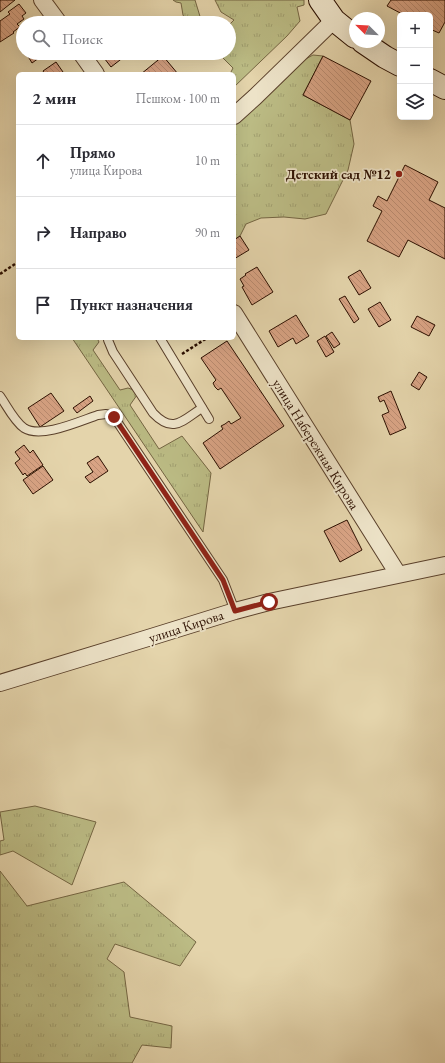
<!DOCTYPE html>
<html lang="ru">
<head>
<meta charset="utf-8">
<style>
  body { margin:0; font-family:"EB Garamond",serif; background:#f2f2f3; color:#2b2b33 }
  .controls { position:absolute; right:12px; top:12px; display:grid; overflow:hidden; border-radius:6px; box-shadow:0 4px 16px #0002 }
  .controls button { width:36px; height:36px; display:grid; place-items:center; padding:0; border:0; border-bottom:1px solid #e1e1e2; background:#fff; color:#2b2b33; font:20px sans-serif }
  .compass { position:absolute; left:349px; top:12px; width:36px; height:36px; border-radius:50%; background:#fff; box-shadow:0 4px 16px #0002; rotate:294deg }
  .stop { position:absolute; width:12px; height:12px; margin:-9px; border:3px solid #8f2418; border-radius:50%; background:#fff }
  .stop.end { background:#8f2418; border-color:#fff; box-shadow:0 1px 4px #0008 }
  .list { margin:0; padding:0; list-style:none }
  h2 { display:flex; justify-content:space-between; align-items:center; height:52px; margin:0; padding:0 16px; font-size:17px }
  h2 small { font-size:13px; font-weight:400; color:#7c7c81 }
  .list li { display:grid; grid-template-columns:26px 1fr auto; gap:12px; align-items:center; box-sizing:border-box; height:72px; padding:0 16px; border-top:1px solid #e1e1e2 }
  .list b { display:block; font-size:15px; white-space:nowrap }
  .list p { margin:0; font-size:13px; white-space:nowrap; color:#7c7c81 }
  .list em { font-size:13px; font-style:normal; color:#7c7c81 }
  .icon { flex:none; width:22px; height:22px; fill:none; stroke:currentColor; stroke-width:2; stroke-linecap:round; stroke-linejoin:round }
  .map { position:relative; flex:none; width:445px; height:1063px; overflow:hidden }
  .search { position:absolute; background:#fff; box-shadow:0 4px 16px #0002; left:16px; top:16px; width:220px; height:44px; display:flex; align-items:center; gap:10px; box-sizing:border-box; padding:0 14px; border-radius:22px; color:#7c7c81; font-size:15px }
  .panel { position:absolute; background:#fff; box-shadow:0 4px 16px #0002; left:16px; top:72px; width:220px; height:268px; border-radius:6px }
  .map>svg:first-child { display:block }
</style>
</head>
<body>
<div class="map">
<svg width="445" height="1063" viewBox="0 0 445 1063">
  <defs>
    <pattern id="grass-tufts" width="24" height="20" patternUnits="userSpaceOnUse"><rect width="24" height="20" fill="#bbbb84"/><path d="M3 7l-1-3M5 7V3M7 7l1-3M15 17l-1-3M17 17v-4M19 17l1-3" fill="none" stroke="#a1a070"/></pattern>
    <pattern id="building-back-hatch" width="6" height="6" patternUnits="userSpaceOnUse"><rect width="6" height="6" fill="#d8a384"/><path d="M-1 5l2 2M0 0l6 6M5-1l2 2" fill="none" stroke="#ba8b70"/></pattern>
  </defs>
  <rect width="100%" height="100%" fill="#e4d4ab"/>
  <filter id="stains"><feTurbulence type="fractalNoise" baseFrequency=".005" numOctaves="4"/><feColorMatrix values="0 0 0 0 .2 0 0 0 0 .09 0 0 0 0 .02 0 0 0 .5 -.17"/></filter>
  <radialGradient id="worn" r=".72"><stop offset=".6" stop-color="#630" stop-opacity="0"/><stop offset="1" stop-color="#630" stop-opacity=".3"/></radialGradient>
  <!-- grass -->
  <g fill="url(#grass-tufts)" stroke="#746542">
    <polygon points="173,0 195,0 202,23 187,23 183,15 181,3 176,2"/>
    <polygon points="215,0 304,0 304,5 297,7 300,21 287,36 234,87 234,74 230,74 233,68 218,53 229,53 229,25 234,20 221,12"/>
    <polygon points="313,55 323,56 303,95 350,120 354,144 348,170 326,214 305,219 284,217 261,218 246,224 240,236 234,240 234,125 302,61"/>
    <polygon points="72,338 97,338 99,342 93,350 120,390 128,388 134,390 137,395 130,405 159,449 182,436 211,473 203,532"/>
    <polygon points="35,806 96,822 72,885 13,851 0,855 0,841 4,840 0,812"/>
    <polygon points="0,871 27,906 124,882 196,942 180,966 115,944 107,959 124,972 130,1017 172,1026 171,1048 142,1045 132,1063 0,1063"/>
  </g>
  <!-- building -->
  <g fill="url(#building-back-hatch)" stroke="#2c0f00">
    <polygon points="0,0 15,0 0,12"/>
    <polygon points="391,0 445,0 445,22 439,33 430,29 430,15 404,15 387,6"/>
    <polygon points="19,4 26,13 22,16 24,19 17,24 20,27 13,32 14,33 0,42 0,21 10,14 8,12"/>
    <polygon points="23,29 23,49 17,38 21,35 19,32"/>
    <polygon points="26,53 46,53 32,63"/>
    <polygon points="102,53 129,53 111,67 101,54"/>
    <polygon points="163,56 178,74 141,74"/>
    <polygon points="323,56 371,81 350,120 303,95"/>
    <polygon points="56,62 63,72 60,74 45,74 43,71"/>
    <polygon points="405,165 438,182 429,200 445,208 445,259 408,240 399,257 367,241 382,211 373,206 378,196 387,201"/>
    <polygon points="240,236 249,250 234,259 234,240"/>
    <polygon points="257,267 273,292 252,305 242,287 244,286 240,279 246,275 245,274"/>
    <polygon points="360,270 371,288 359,295 348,277"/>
    <polygon points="345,296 359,319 354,323 339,299"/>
    <polygon points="380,302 391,320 379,327 368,309"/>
    <polygon points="296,315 309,336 296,344 293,338 278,347 269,331"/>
    <polygon points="417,316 435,325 429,336 411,327"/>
    <polygon points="332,332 340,344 334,348 326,336"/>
    <polygon points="325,336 334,352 326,357 317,341"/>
    <polygon points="227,341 284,426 220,469 203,443 223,429 221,426 225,424 229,421 231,424 241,418 221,388 218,390 215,387 213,383 216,380 201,358"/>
    <polygon points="419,372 427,377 419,390 411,385"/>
    <polygon points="391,391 406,428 390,435 382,415 389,412 384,400 380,402 378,397"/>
    <polygon points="51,393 64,411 40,427 28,408"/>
    <polygon points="90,396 93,401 77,413 73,408"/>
    <polygon points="24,445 30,453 33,450 43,465 27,476 25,473 23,475 15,463 20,459 15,452"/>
    <polygon points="98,456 108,471 90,483 85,477 93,472 87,463"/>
    <polygon points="43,466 53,480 33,494 23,480"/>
    <polygon points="347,520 362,550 340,562 324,531"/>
  </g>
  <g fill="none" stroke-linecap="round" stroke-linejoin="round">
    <defs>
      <g id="lane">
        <path d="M109,338L108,340L113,352L153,413C173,434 182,421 202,408"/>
        <polyline points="160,338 209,419"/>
        <path d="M0,396C7,406 14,421 24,428C41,439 80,421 98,415L106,414L114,417L223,580L235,611"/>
      </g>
      <g id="street">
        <polyline points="42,0 59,23"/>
        <polyline points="81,53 96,74"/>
        <polyline points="234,116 255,97 334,20"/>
        <polyline points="234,313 398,574"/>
        <polyline points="0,683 148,638 235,611 269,602 445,565"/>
      </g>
      <g id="secondary">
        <polyline points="320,0 334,20 355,37"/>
        <polyline points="363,42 385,57 400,65"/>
        <polyline points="430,80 445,88"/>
      </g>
    </defs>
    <!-- lane casing -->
    <use href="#lane" stroke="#5a402b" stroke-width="10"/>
    <!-- street casing -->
    <use href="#street" stroke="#5a402b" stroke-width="18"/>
    <!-- secondary casing -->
    <use href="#secondary" stroke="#2c0f00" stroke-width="24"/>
    <!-- path -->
    <g stroke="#2c0f00" stroke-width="2.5" stroke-dasharray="3 2" stroke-linecap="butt">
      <polyline points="0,274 18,262"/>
      <polyline points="182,354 207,338"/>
    </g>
    <!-- lane -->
    <use href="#lane" stroke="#ede3c8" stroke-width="8"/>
    <!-- street -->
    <use href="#street" stroke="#ede3c8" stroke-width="16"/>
    <!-- secondary -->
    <use href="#secondary" stroke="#ede3c8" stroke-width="22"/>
  </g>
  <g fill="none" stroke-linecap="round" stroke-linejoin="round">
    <!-- route -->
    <polyline stroke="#8f2418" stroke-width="5" points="114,417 223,580 235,611 269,602"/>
  </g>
  <!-- markers -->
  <circle fill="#8f2418" stroke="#ede3c8" stroke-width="1.5" cx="399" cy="174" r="4"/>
  <g text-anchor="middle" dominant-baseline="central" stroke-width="3.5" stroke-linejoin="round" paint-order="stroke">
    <!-- poi labels -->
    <g font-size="14" font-weight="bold" fill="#2c0f00" stroke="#ede3c8" text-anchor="end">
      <text x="391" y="174">Детский сад №12</text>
    </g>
    <!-- street labels -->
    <g font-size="14" fill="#2c0f00" stroke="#ede3c8">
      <text transform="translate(316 444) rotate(58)">улица Набережная Кирова</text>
      <text transform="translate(186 626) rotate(-18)">улица Кирова</text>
    </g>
  </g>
  <rect width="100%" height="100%" filter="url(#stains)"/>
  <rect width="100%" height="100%" fill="url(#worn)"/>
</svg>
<div class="controls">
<button>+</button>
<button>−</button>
<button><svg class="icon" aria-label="layers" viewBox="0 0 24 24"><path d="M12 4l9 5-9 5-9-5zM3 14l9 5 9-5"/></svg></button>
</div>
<svg class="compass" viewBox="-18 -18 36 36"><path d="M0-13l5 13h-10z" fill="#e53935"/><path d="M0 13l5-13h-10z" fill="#7c7c81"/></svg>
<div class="stop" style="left:269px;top:602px"></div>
<div class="stop end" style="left:114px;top:417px"></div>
<div class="search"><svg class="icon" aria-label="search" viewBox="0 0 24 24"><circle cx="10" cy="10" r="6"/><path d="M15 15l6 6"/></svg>Поиск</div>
<section class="panel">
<h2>2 мин<small>Пешком · 100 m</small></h2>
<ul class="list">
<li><svg class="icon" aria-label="ahead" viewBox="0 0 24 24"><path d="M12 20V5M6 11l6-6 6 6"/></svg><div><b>Прямо</b><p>улица Кирова</p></div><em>10 m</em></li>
<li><svg class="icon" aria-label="right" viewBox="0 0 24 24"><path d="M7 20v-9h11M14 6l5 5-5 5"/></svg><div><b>Направо</b></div><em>90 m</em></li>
<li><svg class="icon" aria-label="arrive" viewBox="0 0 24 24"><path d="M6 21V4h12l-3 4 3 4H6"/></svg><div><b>Пункт назначения</b></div></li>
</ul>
</section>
</div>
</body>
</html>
